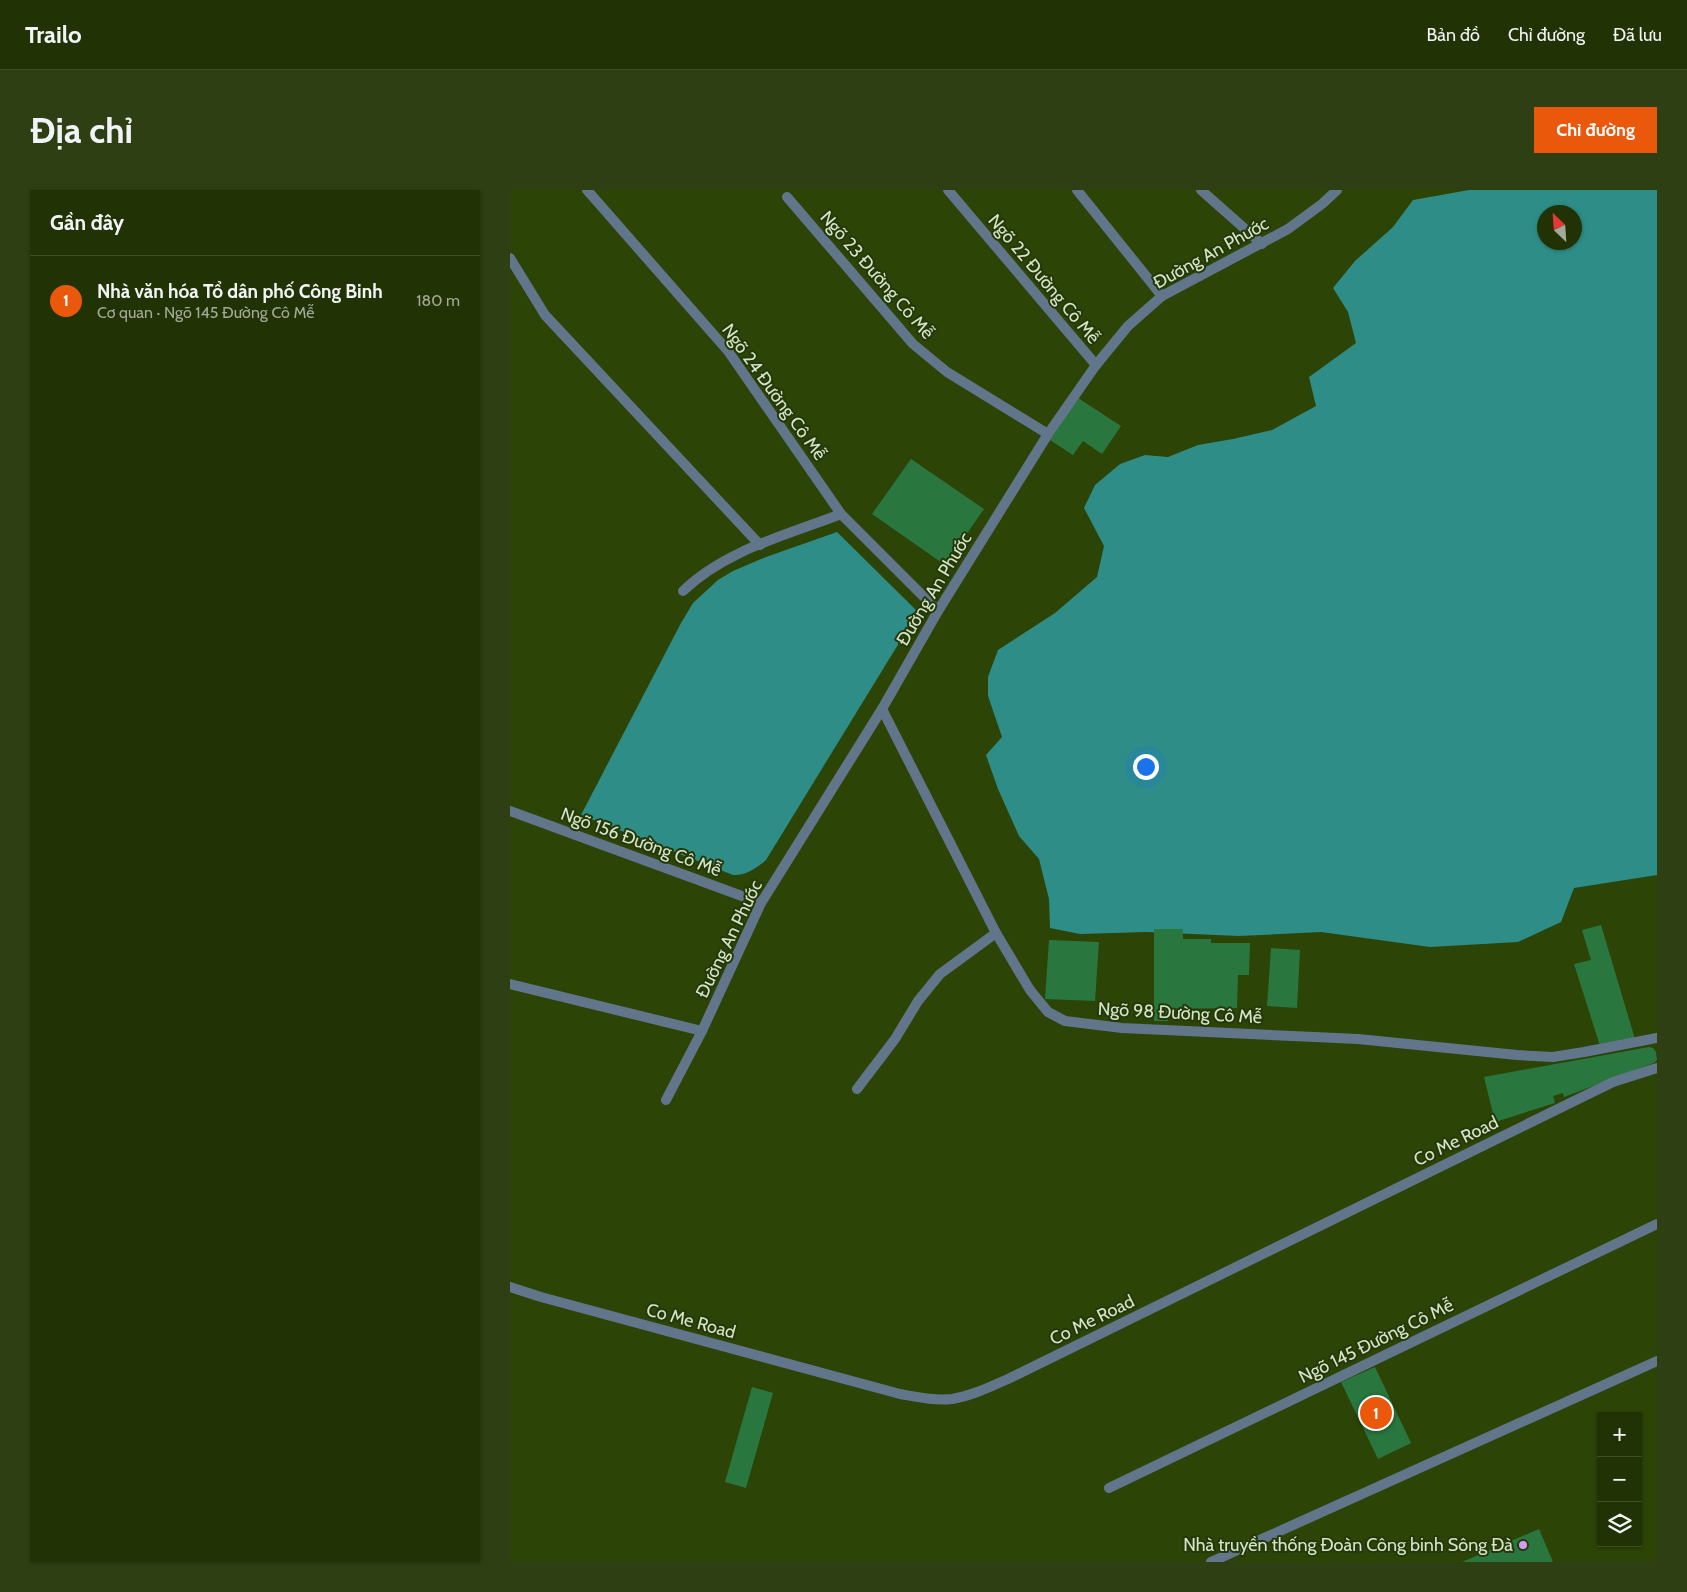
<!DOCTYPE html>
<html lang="vi">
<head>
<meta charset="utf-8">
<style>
  body { margin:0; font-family:Cabin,sans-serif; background:#2d3f13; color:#f1f3f6 }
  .controls { position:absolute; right:15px; bottom:15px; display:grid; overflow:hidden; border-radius:0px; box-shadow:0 1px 4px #0004 }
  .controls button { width:45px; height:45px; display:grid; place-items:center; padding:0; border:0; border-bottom:1px solid #3e4e26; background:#213304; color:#f1f3f6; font:25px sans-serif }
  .compass { position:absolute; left:1027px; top:15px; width:45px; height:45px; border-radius:50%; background:#213304; box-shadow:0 1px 4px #0004; rotate:335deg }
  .you { position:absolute; left:635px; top:576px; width:18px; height:18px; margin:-12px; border:4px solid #fff; border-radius:50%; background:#1a73e8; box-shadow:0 0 0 8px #1a73e833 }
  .badge { display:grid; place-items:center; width:32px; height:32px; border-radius:50%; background:#ea580c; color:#fff; font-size:16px; font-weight:700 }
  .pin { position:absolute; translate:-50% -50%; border:2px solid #fff; box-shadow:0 1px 5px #0006 }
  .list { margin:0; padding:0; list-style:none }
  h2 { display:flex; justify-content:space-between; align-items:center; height:65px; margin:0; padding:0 20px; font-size:21px }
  h2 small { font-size:16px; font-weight:400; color:#a2aa9a }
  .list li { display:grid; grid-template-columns:32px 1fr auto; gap:15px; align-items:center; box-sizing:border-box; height:90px; padding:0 20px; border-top:1px solid #3e4e26 }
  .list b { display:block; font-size:19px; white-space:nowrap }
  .list p { margin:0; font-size:16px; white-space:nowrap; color:#a2aa9a }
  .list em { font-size:16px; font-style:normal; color:#a2aa9a }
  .icon { flex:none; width:28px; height:28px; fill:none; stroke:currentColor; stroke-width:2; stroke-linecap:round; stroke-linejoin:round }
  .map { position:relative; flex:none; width:1147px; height:1372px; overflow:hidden; border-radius:0px }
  header { display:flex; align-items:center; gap:30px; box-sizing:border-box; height:70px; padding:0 25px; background:#213304; border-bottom:1px solid #3e4e26 }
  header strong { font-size:24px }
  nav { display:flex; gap:28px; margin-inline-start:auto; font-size:18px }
  .intro { display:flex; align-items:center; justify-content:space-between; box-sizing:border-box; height:120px; padding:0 30px }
  h1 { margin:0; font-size:35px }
  .button { padding:12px 22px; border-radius:0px; background:#ea580c; color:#fff; font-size:18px; font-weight:700 }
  main { display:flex; gap:30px; padding:0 30px }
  aside { flex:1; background:#213304; border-radius:0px; box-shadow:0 1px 4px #0004 }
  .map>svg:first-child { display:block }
</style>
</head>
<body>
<header>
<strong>Trailo</strong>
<nav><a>Bản đồ</a><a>Chỉ đường</a><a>Đã lưu</a></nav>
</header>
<div class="intro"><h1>Địa chỉ</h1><a class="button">Chỉ đường</a></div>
<main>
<aside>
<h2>Gần đây<small></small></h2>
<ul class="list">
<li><span class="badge">1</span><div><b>Nhà văn hóa Tổ dân phố Công Binh</b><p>Cơ quan · Ngõ 145 Đường Cô Mễ</p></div><em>180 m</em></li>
</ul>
</aside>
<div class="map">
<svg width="1147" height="1372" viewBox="0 0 1147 1372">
  <rect width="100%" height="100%" fill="#2c4406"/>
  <!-- water -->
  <g fill="#2e8d87" fill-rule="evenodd">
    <path d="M959,0H1147V685L1064,698L1051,732L1008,752L920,757L811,742L729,746L637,742L570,744L540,738L539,709L529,669L509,646L488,599L476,565L492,547L478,506V487L488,460L545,423L587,387L594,356L574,318L585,295L610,274L635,265L658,267L688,255L723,249L762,240L806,216L799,187L846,153L838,122L823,98L845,71L883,37L903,10ZM1034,22H1064V52H1034Z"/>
    <path d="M327,342L408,422L256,670C247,678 235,686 223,685L71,625L171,433L183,413L208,390L223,381L256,367Z"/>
  </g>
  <!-- building -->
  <g fill="#29773f">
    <polygon points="568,208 611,236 592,264 573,251 563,265 540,250"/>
    <polygon points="401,269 474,319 435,375 362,324"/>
    <polygon points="1091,735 1125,849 1090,856 1064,774 1081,770 1072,740"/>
    <polygon points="644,739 673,739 673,749 701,749 701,753 740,753 739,785 728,785 727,818 657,819 658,831 644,831"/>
    <polygon points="539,750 589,752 585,811 535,809"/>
    <polygon points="761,758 790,760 787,818 757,816"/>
    <polygon points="1139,857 1143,858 1146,862 1147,870 1144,873 1054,907 1053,903 1043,906 1045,913 985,932 974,887"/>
    <polygon points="865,1177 901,1253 868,1269 831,1192"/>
    <polygon points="242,1197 263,1203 236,1298 215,1292"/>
    <polygon points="1029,1339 1043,1372 952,1372"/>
  </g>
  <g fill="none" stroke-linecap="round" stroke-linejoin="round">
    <!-- service -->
    <g stroke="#62768b" stroke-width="10">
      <polyline points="347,899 385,849 408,811 430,784 486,743"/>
      <polyline points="701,1372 1147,1171"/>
    </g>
    <!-- minor -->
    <g stroke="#62768b" stroke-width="10">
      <polyline points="77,0 218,161 331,324 428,421"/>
      <polyline points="438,0 586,175"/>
      <polyline points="567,0 652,106"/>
      <polyline points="691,0 752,54"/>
      <polyline points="277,7 403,154 437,182 538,244"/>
      <polyline points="0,68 35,125 250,355"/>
      <path d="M173,401C215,360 277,345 331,324"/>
      <polyline points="372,519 486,743 520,800 538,822 555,831 612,838 848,849 1007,865 1043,867 1074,862 1147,848"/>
      <polyline points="0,621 251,713"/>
      <polyline points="0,794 192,841"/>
      <polyline points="599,1298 1147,1034"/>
    </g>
    <!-- tertiary -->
    <g stroke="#62768b" stroke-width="10">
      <polyline points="156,910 192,841 251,713 372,519 428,421 538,244 586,175 618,136 652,106 778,39 812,14 827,0"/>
      <path d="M0,1097L31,1107L390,1204C407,1207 425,1211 442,1209C461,1206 480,1197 498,1189L1103,892L1147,878"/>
    </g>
  </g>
  <!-- markers -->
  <circle fill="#d39cfc" stroke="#25380b" stroke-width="2" cx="1013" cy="1355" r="5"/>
  <g text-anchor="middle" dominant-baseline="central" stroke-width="4" stroke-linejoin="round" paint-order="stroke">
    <!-- street labels -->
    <g font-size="18" fill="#d5e5c6" stroke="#25380b">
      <text transform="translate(701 63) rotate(-29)">Đường An Phước</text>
      <text transform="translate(367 85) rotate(49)">Ngõ 23 Đường Cô Mễ</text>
      <text transform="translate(534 89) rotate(50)">Ngõ 22 Đường Cô Mễ</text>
      <text transform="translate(264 202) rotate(54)">Ngõ 24 Đường Cô Mễ</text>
      <text transform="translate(424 399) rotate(-59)">Đường An Phước</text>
      <text transform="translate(131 652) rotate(20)">Ngõ 156 Đường Cô Mễ</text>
      <text transform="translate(219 749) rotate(-64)">Đường An Phước</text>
      <text transform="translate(670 823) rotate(3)">Ngõ 98 Đường Cô Mễ</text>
      <text transform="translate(946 951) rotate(-26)">Co Me Road</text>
      <text transform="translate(582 1130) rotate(-26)">Co Me Road</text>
      <text transform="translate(181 1131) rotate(15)">Co Me Road</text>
      <text transform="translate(866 1151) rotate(-26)">Ngõ 145 Đường Cô Mễ</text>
    </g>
    <!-- poi labels -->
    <g font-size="18" fill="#d5e5c6" stroke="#25380b" text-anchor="end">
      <text x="1003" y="1355">Nhà truyền thống Đoàn Công binh Sông Đà</text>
    </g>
  </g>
</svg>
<div class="controls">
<button>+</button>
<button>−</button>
<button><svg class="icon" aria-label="layers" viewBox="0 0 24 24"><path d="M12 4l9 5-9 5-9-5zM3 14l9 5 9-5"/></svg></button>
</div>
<svg class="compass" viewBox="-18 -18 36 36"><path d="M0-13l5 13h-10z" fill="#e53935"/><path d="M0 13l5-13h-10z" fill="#a2aa9a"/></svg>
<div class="you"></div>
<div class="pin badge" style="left:866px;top:1223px">1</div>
</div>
</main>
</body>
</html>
